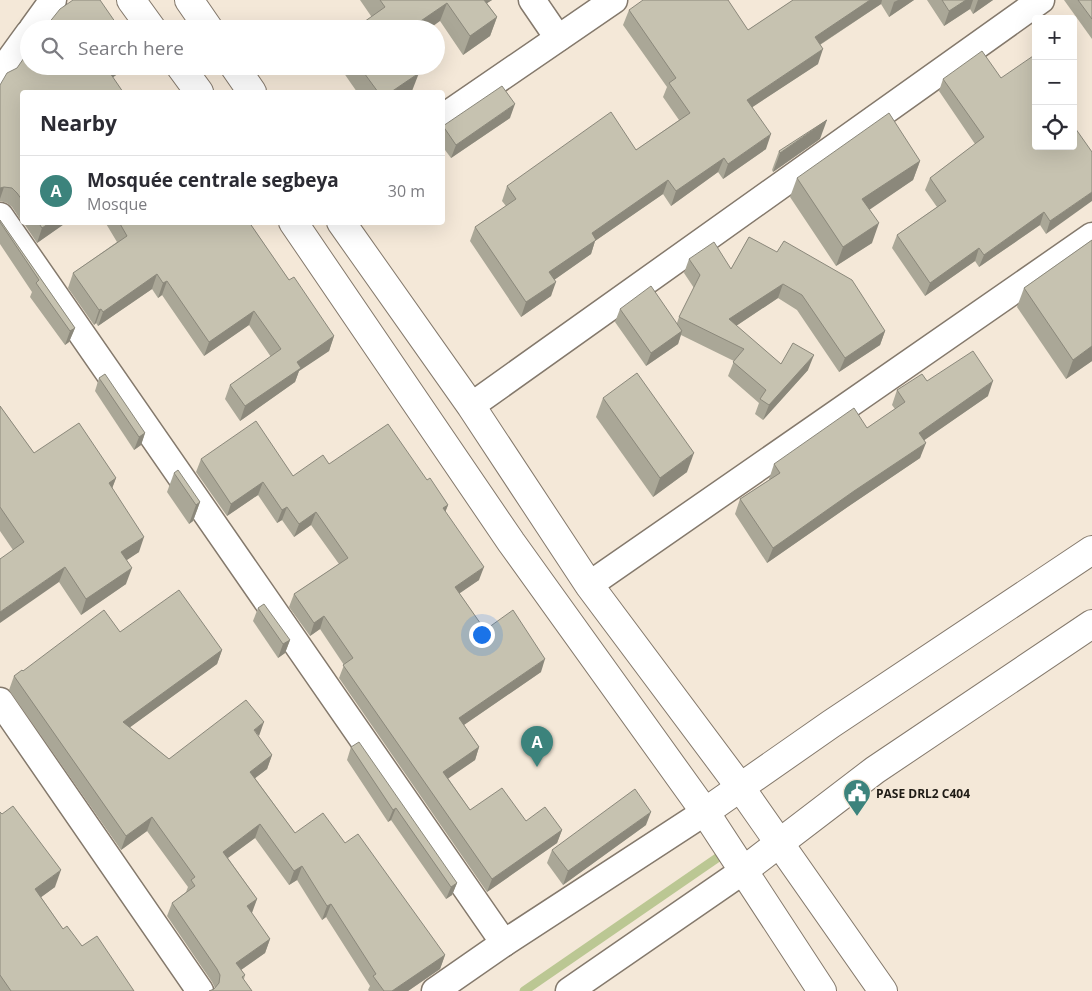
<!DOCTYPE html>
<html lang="en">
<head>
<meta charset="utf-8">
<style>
  body { margin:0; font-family:"Open Sans",sans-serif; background:#f2f2f3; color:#2b2b33 }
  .controls { position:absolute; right:15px; top:15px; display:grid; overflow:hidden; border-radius:5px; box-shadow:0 5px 20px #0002 }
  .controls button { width:45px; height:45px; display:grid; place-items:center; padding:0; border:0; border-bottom:1px solid #e1e1e2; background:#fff; color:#2b2b33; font:25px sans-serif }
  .you { position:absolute; left:481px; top:634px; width:18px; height:18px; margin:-12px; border:4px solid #fff; border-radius:50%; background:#1a73e8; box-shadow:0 0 0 8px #1a73e833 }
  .badge { display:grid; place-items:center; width:32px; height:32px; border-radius:50%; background:#3c837c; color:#fff; font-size:16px; font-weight:700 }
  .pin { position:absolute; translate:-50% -41px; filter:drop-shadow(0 1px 2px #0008) }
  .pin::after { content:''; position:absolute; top:26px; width:18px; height:15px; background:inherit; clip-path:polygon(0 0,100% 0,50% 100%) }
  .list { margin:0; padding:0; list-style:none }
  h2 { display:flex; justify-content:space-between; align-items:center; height:65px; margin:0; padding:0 20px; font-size:21px }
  h2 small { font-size:16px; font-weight:400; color:#7c7c81 }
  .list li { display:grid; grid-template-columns:32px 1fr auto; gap:15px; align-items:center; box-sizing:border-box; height:70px; padding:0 20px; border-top:1px solid #e1e1e2 }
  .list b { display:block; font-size:19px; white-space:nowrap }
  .list p { margin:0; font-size:16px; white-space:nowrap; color:#7c7c81 }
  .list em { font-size:16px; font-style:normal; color:#7c7c81 }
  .icon { flex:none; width:28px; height:28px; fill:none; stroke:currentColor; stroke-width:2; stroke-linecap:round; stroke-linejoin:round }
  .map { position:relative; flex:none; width:1092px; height:991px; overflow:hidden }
  .search { position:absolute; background:#fff; box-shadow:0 5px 20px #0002; left:20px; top:20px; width:425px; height:55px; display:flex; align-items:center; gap:12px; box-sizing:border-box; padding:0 18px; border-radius:28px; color:#7c7c81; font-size:19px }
  .panel { position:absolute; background:#fff; box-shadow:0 5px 20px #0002; left:20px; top:90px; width:425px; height:135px; border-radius:5px }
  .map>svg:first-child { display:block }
</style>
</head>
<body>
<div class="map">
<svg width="1092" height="991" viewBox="0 0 1092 991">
  <rect width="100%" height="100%" fill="#f4e8d8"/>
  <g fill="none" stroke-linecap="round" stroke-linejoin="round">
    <!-- stream -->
    <polyline stroke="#bbc793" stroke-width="9" points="524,991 720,856"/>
    <defs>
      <g id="street">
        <polyline points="532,0 558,38"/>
        <polyline points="32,29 53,0"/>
        <polyline points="0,73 29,33"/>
        <polyline points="442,118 614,0"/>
        <polyline points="0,216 504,943"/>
        <polyline points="471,406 1041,0"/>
        <polyline points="589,585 1092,236"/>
        <polyline points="0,701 200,991"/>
        <polyline points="435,991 504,943 705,812"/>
        <polyline points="569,991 743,871"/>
      </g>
      <g id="secondary">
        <polyline points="131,0 152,29"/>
        <polyline points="189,0 209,29"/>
        <polyline points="180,66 199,92"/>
        <polyline points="234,66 252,92"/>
        <polyline points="293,222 511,542 705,812 822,991"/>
        <polyline points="341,222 471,406 589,585 740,787 883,991"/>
        <polyline points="705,812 831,724 1092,550"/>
        <polyline points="743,871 875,770 1092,624"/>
      </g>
    </defs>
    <!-- street casing -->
    <use href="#street" stroke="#84796c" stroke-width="29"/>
    <!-- secondary casing -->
    <use href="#secondary" stroke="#84796c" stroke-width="30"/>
    <!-- street -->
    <use href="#street" stroke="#fff" stroke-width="26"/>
    <!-- secondary -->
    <use href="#secondary" stroke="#fff" stroke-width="28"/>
  </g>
  <!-- wall -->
  <g fill="#aaa797">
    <polygon points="360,0 492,0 487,3 497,17 490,36 463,55 440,21 371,16"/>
    <polygon points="793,0 914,0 889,17 881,4 820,45 818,64 752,107 766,149 723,179 718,172 671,206 663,194 595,241 591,254 554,280 551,296 521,317 470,241 475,227 506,206 502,201 507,186 636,150 679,120 663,97 667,87 623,25 629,10 748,30"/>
    <polygon points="927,0 993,0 973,14 970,9 944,26"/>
    <polygon points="1064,0 1092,0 1092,39"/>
    <polygon points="48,24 120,29 47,29"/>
    <polygon points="129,66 113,77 22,92 22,222 12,207 7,203 0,201 0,85 17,68"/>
    <polygon points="339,66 415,66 412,91 411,92 357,92"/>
    <polygon points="943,79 1036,146 1092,152 1046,234 1040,225 979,267 975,261 925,296 892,248 897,235 937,207 925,190 930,178 975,144 939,91"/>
    <polygon points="510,118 451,158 442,146 443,126"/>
    <polygon points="820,139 773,172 772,170 779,151"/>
    <polygon points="920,161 913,180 869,209 872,243 836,266 790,197 797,178"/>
    <polygon points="0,220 75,328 69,342 65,345 30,297 32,292 0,244"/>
    <polygon points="23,222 67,222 37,243"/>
    <polygon points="105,222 249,222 289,280 334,336 329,351 299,371 295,382 240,421 225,399 230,385 271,357 249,325 204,356 162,295 158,298 152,289 98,326 96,323 94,325 68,288 73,273 117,242"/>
    <polygon points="749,237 885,331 880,345 839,372 797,310 778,298 736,326 781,364 808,370 763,420 755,414 759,403 728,376 734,361 681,335 678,344 646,366 615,322 620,309 677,323 679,317 694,288 684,273 689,259 731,269"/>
    <polygon points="1092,240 1092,361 1066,379 1017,307 1024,288"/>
    <polygon points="99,378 145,433 141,445 134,450 95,391"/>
    <polygon points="927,381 988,396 924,440 920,458 849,506 767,563 735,514 740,499 769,480 769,479 774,464 867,428 895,409 892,405 897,390"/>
    <polygon points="603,398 687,472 653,497 596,417"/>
    <polygon points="0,406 34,453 116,478 112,488 139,552 126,560 126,584 81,615 59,582 13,550 0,531"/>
    <polygon points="201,459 293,476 329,464 427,480 448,505 445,512 479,580 459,593 485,630 541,672 464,725 479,747 475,760 448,778 470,810 526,821 562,830 557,843 487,892 339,678 344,665 320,629 310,636 289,607 294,594 339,564 311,525 294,537 282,520 277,523 258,495 227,516 196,472"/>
    <polygon points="174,473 200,502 193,521 189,524 167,492"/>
    <polygon points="258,608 290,640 285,653 278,658 253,621"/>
    <polygon points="120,632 222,650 217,664 130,727 169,759 258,736 272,755 267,769 255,778 295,833 345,843 445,955 440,969 408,991 369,991 368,990 370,986 326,917 322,920 297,880 289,885 255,838 228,858 257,899 251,913 270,939 265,953 241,970 245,975 244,979 214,989 215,988 212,982 167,916 172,903 186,892 188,887 147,831 121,850 9,690 14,676 23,671"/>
    <polygon points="351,747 457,883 452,895 446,899 391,820 388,822 347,760"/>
    <polygon points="0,812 55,887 41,897 63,929 134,991 0,991"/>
    <polygon points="646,825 563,885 547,863 552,850"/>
  </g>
  <!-- shaded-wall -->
  <g fill="#8b887b">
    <polygon points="478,0 492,0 473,12"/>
    <polygon points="870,0 882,0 881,4 810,51 815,37"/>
    <polygon points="898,0 914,0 889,17 894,2"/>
    <polygon points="966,0 973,0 970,9 944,26 949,11"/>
    <polygon points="978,0 993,0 973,14"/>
    <polygon points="447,3 440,21 429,29 409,29"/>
    <polygon points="497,17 490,36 463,55 470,36"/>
    <polygon points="823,49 818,64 742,114 747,100"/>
    <polygon points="113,66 129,66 102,85 108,70"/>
    <polygon points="419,73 412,91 411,92 391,92"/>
    <polygon points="515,104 510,118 451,158 456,145"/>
    <polygon points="827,120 820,139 773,172 780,153"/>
    <polygon points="771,134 766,149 723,179 728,164"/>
    <polygon points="724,158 718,172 671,206 676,191"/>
    <polygon points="920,161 913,180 856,219 862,199"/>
    <polygon points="668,180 663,194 595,241 591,254 544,287 549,272 592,233"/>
    <polygon points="4,187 0,199 0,188"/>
    <polygon points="1092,192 1092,201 1046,234 1050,221"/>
    <polygon points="1044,212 1040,225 979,267 984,255"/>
    <polygon points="51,222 67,222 37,243 42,228"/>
    <polygon points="879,223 872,243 836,266 843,247"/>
    <polygon points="979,248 975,261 925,296 930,283"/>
    <polygon points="157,274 152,289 98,326 103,312"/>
    <polygon points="167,281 162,295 158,298 163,283"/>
    <polygon points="556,282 551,296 521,317 526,302"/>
    <polygon points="783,284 778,298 724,334 729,319"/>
    <polygon points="101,309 96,323 94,325 99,310"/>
    <polygon points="254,311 249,325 204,356 209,342"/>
    <polygon points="75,328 69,342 65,345 70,331"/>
    <polygon points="682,331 678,344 646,366 651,353"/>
    <polygon points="885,331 880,345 839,372 845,358"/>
    <polygon points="334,336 329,351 299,371 295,382 240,421 245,406 297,362"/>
    <polygon points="1092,346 1092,361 1066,379 1073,360"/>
    <polygon points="814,355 808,370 763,420 769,405"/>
    <polygon points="993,381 988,396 913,448 919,433"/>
    <polygon points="145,433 141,445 134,450 139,437"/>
    <polygon points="926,443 920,458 849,506 767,563 773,548 854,491"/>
    <polygon points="694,453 687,472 653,497 660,478"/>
    <polygon points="116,478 110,494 109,483"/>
    <polygon points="263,482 258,495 227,516 231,504"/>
    <polygon points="200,502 193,521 189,524 196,505"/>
    <polygon points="448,505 443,518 443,508"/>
    <polygon points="287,507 282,520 277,523 282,510"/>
    <polygon points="316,512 311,525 294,537 299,524"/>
    <polygon points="144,537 139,552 115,568 121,552"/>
    <polygon points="65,567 59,582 0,623 0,612"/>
    <polygon points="484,567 479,580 450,600 455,587"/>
    <polygon points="132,568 126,584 81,615 86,599"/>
    <polygon points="324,616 320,629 310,636 314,623"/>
    <polygon points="290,640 285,653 278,658 283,644"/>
    <polygon points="222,650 217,664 118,736 123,722"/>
    <polygon points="545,659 541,672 455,731 459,718"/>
    <polygon points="264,722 259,736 254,730"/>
    <polygon points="479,747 475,760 439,785 443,772"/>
    <polygon points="272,755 267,769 245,786 250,772"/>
    <polygon points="396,808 391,820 388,822 393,810"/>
    <polygon points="651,812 646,825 563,885 568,871"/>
    <polygon points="152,817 147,831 121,850 126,836"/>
    <polygon points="260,824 255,838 218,865 223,852"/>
    <polygon points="562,830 557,843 487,892 492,879"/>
    <polygon points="302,866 297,880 289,885 294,871"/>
    <polygon points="61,870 55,887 29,906 35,889"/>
    <polygon points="457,883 452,895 446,899 451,887"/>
    <polygon points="257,899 252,913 242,920 247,906"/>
    <polygon points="331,904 326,917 322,920 327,906"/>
    <polygon points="270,939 265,953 231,977 236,963"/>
    <polygon points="445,955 440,969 408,991 392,991"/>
  </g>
  <!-- building -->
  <g fill="#c6c2b0" stroke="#8b887b">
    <polygon points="73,0 100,0 120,29 51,29 48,24 60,9"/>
    <polygon points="380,0 484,0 497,17 470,36 447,3 409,29 354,29 385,7"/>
    <polygon points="643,0 728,0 748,30 793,0 870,0 815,37 823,49 747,100 771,134 728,164 724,158 676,191 668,180 592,233 596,240 549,272 556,282 526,302 475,227 516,199 507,186 611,112 636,150 690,113 669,83 676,78 629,10"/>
    <polygon points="942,0 966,0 949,11"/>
    <polygon points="1078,0 1092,0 1092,19"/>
    <polygon points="982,51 1001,78 1036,54 1036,146 1073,146 1073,125 1092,152 1092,192 1050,221 1044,212 984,255 979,248 930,283 897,235 946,201 930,178 984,137 943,79"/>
    <polygon points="29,53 29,66 113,66 108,70 123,92 22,92 22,200 17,193 12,188 4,187 0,188 0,85 7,73 17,68 26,55"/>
    <polygon points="359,66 415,66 419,73 391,92 378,92"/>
    <polygon points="502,86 515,104 456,145 443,126"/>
    <polygon points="889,113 920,161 862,199 879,223 843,247 797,178"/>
    <polygon points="827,120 780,153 779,151"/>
    <polygon points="0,220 75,328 70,331 36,283 39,280 0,222"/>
    <polygon points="38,222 51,222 42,228"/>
    <polygon points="119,222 249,222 289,280 294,277 334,336 297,362 301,368 245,406 230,385 281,349 254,311 209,342 167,281 163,283 157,274 103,312 101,309 99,310 73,273 127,236"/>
    <polygon points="749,237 777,252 784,241 852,280 885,331 845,358 802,295 783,284 729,319 781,364 793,343 814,355 769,405 760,399 766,390 733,362 744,349 679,317 700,275 689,259 714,242 731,269"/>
    <polygon points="1092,240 1092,346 1073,360 1024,288"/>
    <polygon points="651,286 682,331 651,353 620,309"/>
    <polygon points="973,351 993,381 919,433 926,443 854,491 773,548 740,499 780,473 774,464 854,408 867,428 905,402 897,390 922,374 927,381"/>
    <polygon points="637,373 694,453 660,478 603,398"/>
    <polygon points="105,374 145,433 139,437 99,378"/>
    <polygon points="0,406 34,453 79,423 116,478 109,483 144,537 121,552 132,568 86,599 65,567 0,612 0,559 24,542 0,507"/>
    <polygon points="256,421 293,476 323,455 329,464 388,424 427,480 430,478 448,505 443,508 484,567 455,587 485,630 513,610 545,659 459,718 479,747 443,772 470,810 502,788 526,821 545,807 562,830 492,879 343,665 353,658 324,616 314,623 294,594 348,558 316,512 299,524 287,507 282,510 263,482 231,504 201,459"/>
    <polygon points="178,470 200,502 196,505 174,473"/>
    <polygon points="179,590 222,650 123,722 169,759 246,700 264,722 254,730 272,755 250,772 295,833 323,813 345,843 358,834 445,955 392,991 384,991 373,976 376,974 331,904 327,906 302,866 294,871 260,824 223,852 257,899 247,906 270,939 236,963 245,975 242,977 252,991 209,991 214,989 219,983 220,975 217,969 172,903 195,886 191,880 195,877 152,817 126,836 14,676 22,670 23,671 104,610 120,632"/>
    <polygon points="264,604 290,640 283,644 258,608"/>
    <polygon points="359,742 457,883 451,887 396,808 393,810 351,747"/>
    <polygon points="635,789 651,812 568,871 552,850"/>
    <polygon points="13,806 61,870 35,889 63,929 67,926 82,946 97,936 134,991 11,991 0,975 0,812 2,814"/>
  </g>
  <!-- icons -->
  <defs>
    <symbol id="civic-pin" viewBox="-11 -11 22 30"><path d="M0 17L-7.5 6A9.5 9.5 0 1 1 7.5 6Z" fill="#3c837c" stroke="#f4e8d8"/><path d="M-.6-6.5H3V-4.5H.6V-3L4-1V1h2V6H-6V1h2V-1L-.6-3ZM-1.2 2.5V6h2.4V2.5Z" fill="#fff"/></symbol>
  </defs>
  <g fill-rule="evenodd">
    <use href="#civic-pin" x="841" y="777" width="32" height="43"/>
  </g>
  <g text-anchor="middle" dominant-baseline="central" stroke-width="4" stroke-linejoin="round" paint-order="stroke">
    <!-- poi labels -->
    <g font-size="12" font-weight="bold" fill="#1f1b15" stroke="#f4e8d8" text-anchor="start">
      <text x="876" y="793">PASE DRL2 C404</text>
    </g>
  </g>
</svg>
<div class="controls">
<button>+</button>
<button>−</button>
<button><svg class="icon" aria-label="locate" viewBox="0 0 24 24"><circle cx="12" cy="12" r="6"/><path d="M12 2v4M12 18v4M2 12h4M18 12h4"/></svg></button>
</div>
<div class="you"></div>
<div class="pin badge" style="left:537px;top:767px">A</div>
<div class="search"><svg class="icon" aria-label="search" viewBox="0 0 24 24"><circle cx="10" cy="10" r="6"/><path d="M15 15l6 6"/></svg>Search here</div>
<section class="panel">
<h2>Nearby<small></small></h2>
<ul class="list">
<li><span class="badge">A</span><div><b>Mosquée centrale segbeya</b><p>Mosque</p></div><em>30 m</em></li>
</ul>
</section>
</div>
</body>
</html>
